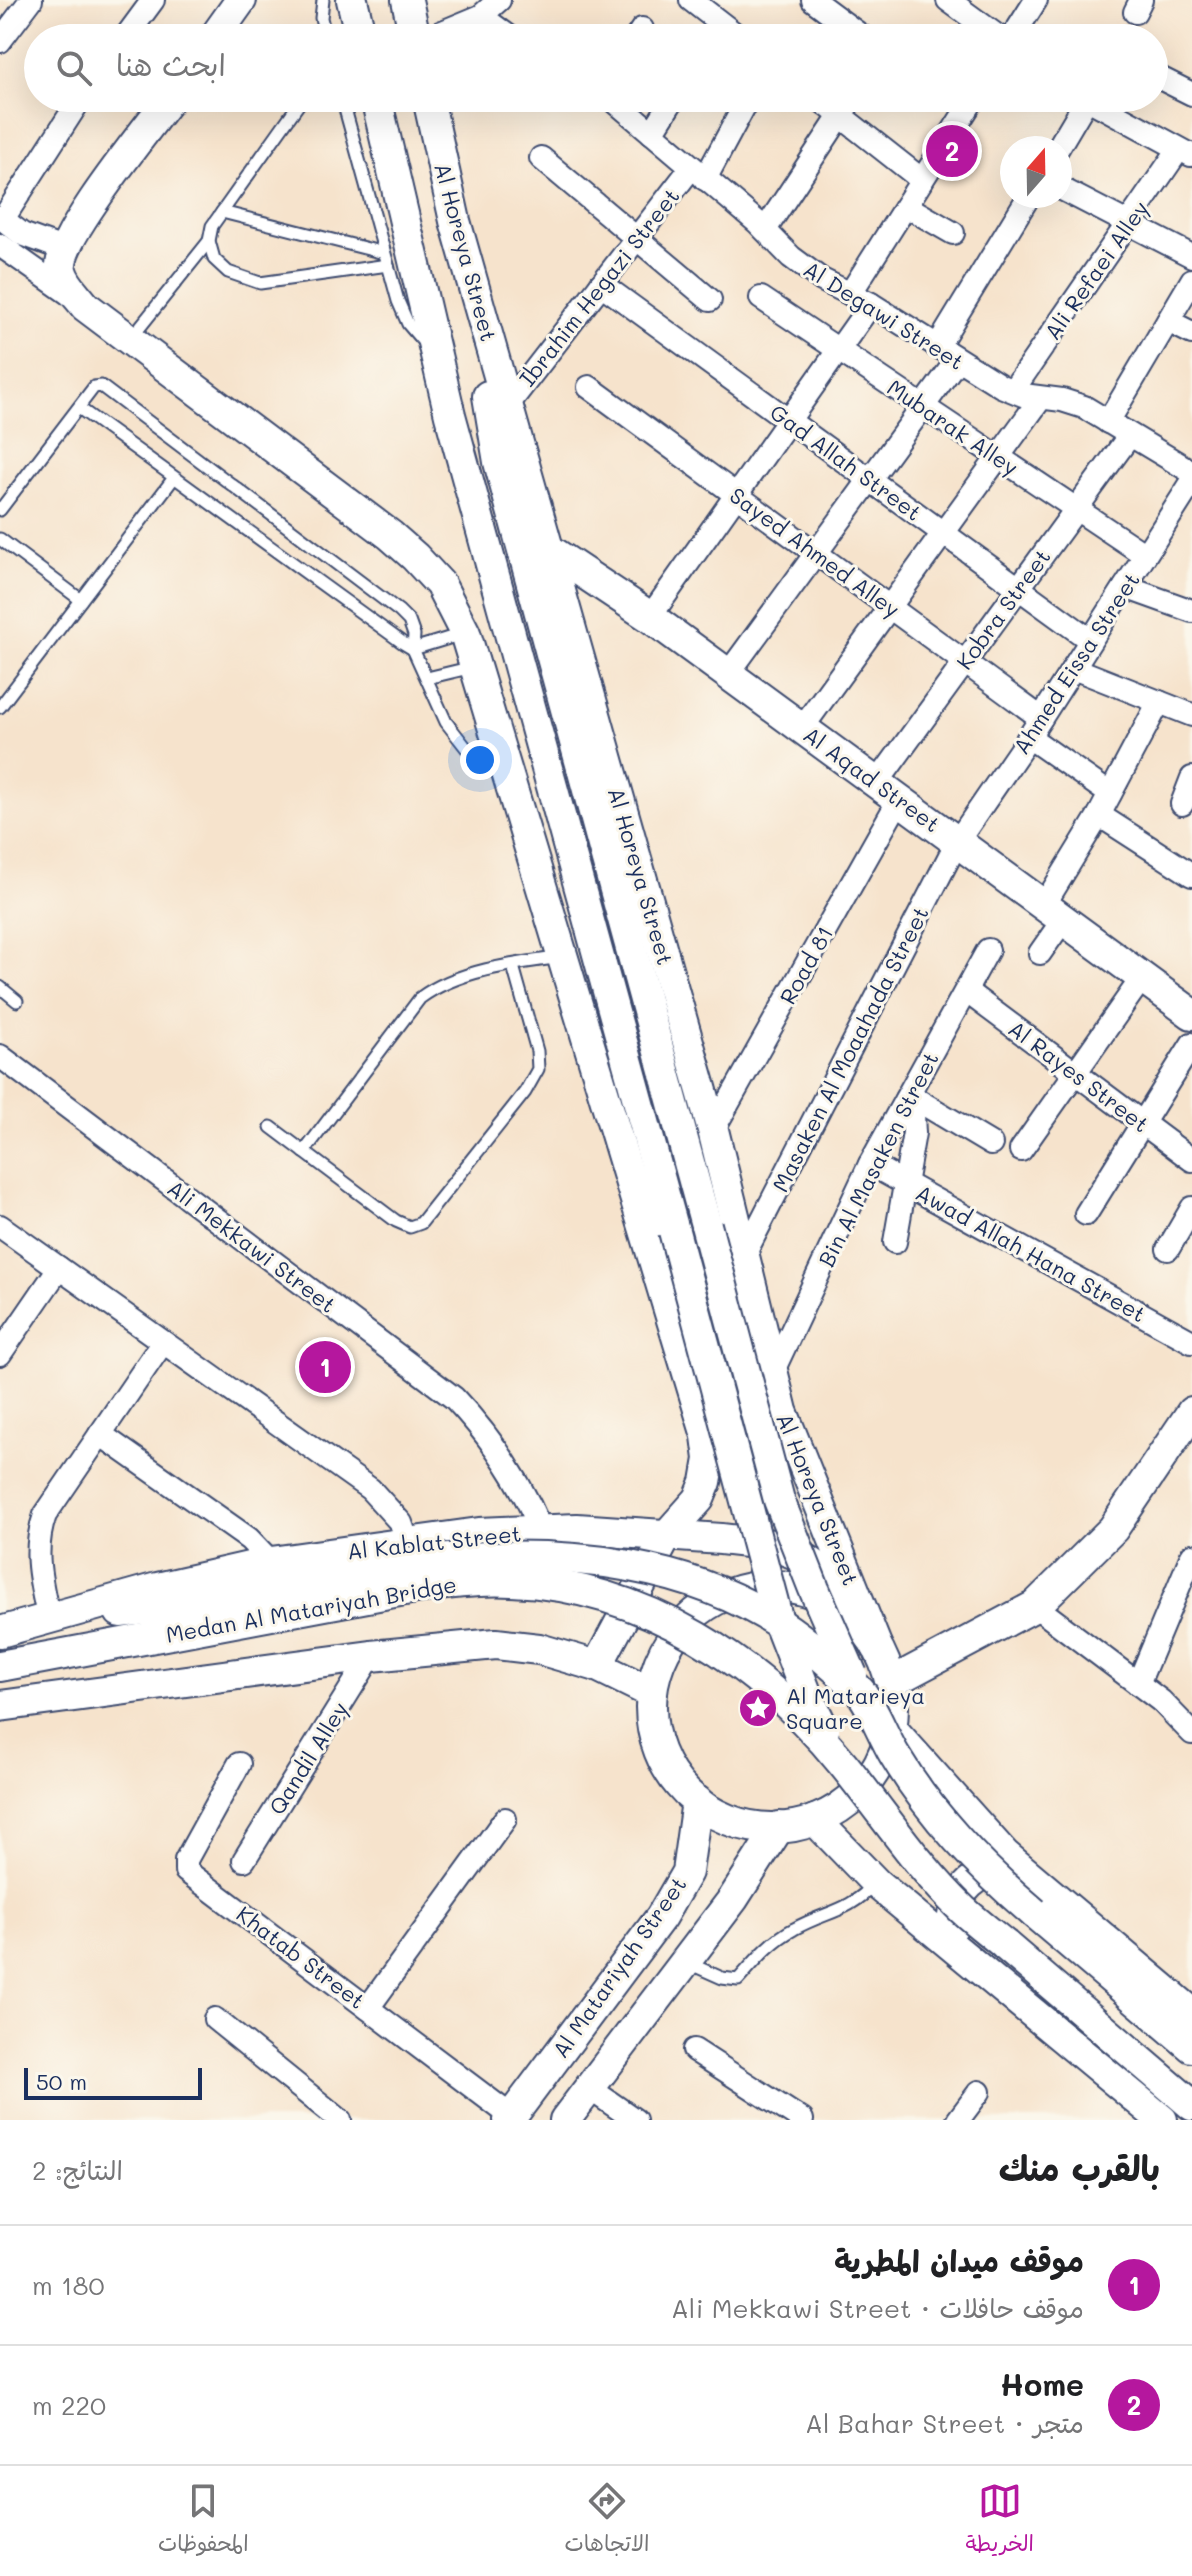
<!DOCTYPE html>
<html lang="ar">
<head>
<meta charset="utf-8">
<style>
  body { margin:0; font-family:Mali,"Playpen Sans Arabic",sans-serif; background:#f6f6f6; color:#202124; direction:rtl }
  .compass { position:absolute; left:1000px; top:136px; width:72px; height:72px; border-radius:50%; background:#fff; box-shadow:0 8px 32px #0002; rotate:20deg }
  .scale { position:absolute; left:24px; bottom:20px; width:178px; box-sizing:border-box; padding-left:8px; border:4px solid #1b2f5e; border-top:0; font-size:22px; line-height:28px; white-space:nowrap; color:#1b2f5e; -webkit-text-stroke:6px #fbf7ec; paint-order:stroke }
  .you { position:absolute; left:480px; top:760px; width:28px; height:28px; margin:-20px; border:6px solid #fff; border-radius:50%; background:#1a73e8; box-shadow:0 0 0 12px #1a73e833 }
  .badge { display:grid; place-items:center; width:52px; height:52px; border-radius:50%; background:#b5179e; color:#fff; font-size:26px; font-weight:700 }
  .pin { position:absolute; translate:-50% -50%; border:4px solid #fff; box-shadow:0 2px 8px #0006 }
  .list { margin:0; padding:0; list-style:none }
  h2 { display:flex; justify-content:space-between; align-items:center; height:104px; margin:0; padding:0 32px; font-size:34px }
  h2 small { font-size:26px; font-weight:400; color:#757577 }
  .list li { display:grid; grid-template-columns:52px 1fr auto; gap:24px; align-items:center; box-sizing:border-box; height:120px; padding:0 32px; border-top:2px solid #e0e0e0 }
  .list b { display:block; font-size:30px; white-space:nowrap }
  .list p { margin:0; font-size:26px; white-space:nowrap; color:#757577 }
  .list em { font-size:26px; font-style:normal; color:#757577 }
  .icon { flex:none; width:44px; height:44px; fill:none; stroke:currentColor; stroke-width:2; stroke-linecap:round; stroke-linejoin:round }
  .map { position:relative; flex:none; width:1192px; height:2120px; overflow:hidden; direction:ltr }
  .search { position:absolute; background:#fff; box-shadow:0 8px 32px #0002; left:24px; right:24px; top:24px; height:88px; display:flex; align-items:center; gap:20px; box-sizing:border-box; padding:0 28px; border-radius:44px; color:#757577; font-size:30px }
  .sheet { height:344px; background:#fff }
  nav { display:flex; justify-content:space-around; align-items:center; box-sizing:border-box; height:112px; border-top:2px solid #e0e0e0; background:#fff; font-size:22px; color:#757577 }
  nav a { display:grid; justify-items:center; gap:4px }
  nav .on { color:#b5179e }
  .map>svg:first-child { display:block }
</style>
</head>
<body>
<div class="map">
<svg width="1192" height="2120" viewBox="0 0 1192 2120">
  <rect width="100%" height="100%" fill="#fbf7ec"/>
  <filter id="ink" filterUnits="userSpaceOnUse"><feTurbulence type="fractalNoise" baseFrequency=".0125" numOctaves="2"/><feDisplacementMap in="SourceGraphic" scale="16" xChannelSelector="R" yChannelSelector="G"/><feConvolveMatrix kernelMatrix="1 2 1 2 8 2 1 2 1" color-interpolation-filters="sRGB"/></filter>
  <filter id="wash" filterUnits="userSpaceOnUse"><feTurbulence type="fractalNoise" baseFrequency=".006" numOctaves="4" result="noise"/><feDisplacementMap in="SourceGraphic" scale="32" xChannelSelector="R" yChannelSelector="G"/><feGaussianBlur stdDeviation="1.8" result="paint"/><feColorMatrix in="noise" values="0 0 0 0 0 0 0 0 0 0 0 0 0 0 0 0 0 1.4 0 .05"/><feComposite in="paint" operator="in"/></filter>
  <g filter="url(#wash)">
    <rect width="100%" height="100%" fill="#f6e3cc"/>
  </g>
  <g filter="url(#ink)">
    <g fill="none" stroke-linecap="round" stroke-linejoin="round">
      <defs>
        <g id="lane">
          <polyline points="323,0 321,18 326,38"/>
          <polyline points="303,98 212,226 209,241 214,259 228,272 260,283 388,265"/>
          <polyline points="342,98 398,301 408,324 426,345"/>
          <polyline points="222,212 384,253"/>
          <polyline points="132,337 209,241"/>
          <polyline points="79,408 403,643 413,649 462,634"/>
          <polyline points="0,510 94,387 101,386 399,611 409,621 414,635 413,649 446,722 471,754"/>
          <polyline points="0,539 81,600"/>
          <polyline points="427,678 473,667"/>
          <polyline points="0,707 173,479"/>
          <polyline points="0,987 17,1001"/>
          <polyline points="271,1127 396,1221 410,1227 421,1223 525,1092 538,1069 537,1051 513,966"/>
          <path d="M304,1152L420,998C457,970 517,963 563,957"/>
          <path d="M686,1962L722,1978L738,1980C755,1961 771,1941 794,1929C828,1910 846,1914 876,1883"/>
        </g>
        <g id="street">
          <polyline points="691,0 740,38"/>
          <polyline points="813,0 864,38"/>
          <polyline points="948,0 1000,38"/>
          <polyline points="1135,12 1141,0"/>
          <polyline points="481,16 511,38"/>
          <polyline points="125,38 153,0"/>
          <polyline points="428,38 481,16 499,0"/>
          <polyline points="636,38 642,29"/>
          <polyline points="1012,38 1036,0"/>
          <polyline points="0,41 31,0"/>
          <polyline points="1154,75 1192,94"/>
          <polyline points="611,98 757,222 791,257 822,280 871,304 1001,386 1023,395 1062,400 1084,407 1192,472"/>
          <polyline points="818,98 922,180"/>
          <polyline points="1086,98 1191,155"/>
          <polyline points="652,133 674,98"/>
          <polyline points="1058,148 1087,99"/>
          <polyline points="541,158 710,300"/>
          <polyline points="705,179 748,99"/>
          <polyline points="1060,188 1192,256"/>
          <polyline points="906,206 953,233"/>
          <polyline points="0,217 22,234 63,249"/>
          <polyline points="3,219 81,98"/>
          <polyline points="765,230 852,98"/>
          <polyline points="0,245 71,295"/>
          <polyline points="601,284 1090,640"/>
          <polyline points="850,294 974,98"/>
          <polyline points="761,298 1145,555"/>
          <polyline points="1168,321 1192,333"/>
          <polyline points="937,347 1029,196"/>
          <polyline points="589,387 1041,718"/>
          <polyline points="1013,390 1179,149"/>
          <polyline points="507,406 691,168"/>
          <polyline points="1108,422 1192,280"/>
          <polyline points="1125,587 1192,611"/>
          <polyline points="650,617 871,304"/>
          <polyline points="1073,668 1192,715"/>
          <polyline points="728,674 957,360"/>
          <polyline points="802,728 1041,398"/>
          <polyline points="1029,737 1110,794"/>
          <polyline points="877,783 1130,435"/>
          <polyline points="1182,804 1192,778"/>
          <polyline points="1099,815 1192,875"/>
          <polyline points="1044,905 1099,815 1159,702"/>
          <polyline points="1040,953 1063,920"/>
          <polyline points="966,991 1192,1160"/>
          <path d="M0,1056L454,1398C492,1438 520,1480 541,1530"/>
          <polyline points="909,1095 991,1144"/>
          <polyline points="713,1130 899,800"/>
          <polyline points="1021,1150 1142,978"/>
          <polyline points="870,1164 1192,1342"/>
          <polyline points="1086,1214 1192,1044"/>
          <polyline points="0,1226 370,1489 401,1523 408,1543"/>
          <polyline points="895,1242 914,1133 913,1115 906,1099"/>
          <polyline points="1168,1249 1192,1208"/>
          <polyline points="743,1257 957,842 1029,737 1192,482"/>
          <polyline points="0,1354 59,1268"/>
          <polyline points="773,1371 870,1164 988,950"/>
          <polyline points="100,1434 249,1539 271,1562"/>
          <polyline points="1035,1606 1161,1701 1192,1733"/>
          <path d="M49,1620C41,1583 32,1551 45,1515L163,1342"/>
          <polyline points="1138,1684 1192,1555"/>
          <polyline points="239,1764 186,1860 186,1871 511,2116"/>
          <polyline points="244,1860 371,1656"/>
          <polyline points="368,2008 505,1819"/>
          <polyline points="215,2019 340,2120"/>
          <polyline points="694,2050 802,2120"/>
          <polyline points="589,2088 635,2120"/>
          <polyline points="958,2120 979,2092"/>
        </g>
        <g id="secondary">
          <polyline points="352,0 361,38"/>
          <polyline points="407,0 415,38"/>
          <polyline points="214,38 241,0"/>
          <path d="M170,98C148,128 56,239 61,270C64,284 77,295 85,306L390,535L415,557L440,584L465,633L707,1436L710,1459L706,1482L699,1499L667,1535L597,1666"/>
          <polyline points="376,98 450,415 674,1231"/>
          <polyline points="428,98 455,221 713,1130 782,1411 877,1647"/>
          <polyline points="488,396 499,462 706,1225"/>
          <polyline points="548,549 650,617 1192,1014"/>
          <circle cx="772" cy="1707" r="121"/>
          <polyline points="120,1612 204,1602 406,1563"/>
          <polyline points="0,1632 157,1588 271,1562 479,1533 577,1529 721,1539 773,1545 803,1557 816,1566 828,1577 846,1611"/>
          <polyline points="0,1666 410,1589"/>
          <polyline points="890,1683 1035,1606 1113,1529 1192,1412"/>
          <polyline points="0,1706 371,1656 496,1644 539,1649 597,1666 652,1693"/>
          <polyline points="891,1728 1005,1855 1192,2013"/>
          <polyline points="815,1820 876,1883 1162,2120"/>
          <polyline points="1034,1913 1192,2047"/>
          <path d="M953,1926C950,1892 980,1865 1014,1871"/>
          <polyline points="1005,1945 1192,2105"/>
          <polyline points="509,2120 661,1917 687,1872 697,1801"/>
          <polyline points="565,2120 733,1899 779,1827"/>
        </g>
      </defs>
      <!-- lane casing -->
      <use href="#lane" stroke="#3c4a6e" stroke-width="15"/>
      <!-- street casing -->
      <use href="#street" stroke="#3c4a6e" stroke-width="26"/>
      <!-- secondary casing -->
      <use href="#secondary" stroke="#3c4a6e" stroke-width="34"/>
      <!-- lane -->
      <use href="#lane" stroke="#fff" stroke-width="11"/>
      <!-- street -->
      <use href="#street" stroke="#fff" stroke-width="22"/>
      <!-- secondary -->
      <use href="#secondary" stroke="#fff" stroke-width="30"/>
      <defs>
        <g id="secondary-bridge">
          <polyline points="706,1225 779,1500 814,1589 852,1675"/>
          <polyline points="674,1231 778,1621 806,1693 824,1730"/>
          <path d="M406,1563C552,1547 715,1554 828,1662C839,1672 854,1683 863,1695C875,1713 883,1735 894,1754C931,1816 979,1866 1034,1913"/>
          <path d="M410,1589C444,1584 478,1579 512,1581C644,1586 762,1664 843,1764C883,1813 917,1866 963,1910C976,1922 991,1933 1005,1945"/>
        </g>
      </defs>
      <!-- secondary-bridge casing -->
      <use href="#secondary-bridge" stroke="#3c4a6e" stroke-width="34" stroke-linecap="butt"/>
      <!-- secondary-bridge -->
      <use href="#secondary-bridge" stroke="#fff" stroke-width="30"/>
    </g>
  </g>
  <!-- icons -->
  <defs>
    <symbol id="sight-disc" viewBox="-11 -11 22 22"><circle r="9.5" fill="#b5179e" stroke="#fbf7ec"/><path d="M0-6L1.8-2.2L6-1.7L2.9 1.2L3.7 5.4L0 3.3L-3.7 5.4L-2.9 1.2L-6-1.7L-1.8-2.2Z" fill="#fff"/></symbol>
  </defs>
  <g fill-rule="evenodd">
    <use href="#sight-disc" x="736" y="1686" width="44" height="44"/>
  </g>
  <g text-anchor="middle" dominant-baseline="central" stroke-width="6" stroke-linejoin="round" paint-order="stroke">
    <!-- street labels -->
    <g font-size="22" fill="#1b2f5e" stroke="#fbf7ec">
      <text transform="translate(466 252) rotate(75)">Al Horeya Street</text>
      <text transform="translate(1096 270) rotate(-55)">Ali Refaei Alley</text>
      <text transform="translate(599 287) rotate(-52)">Ibrahim Hegazi Street</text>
      <text transform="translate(884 315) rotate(32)">Al Degawi Street</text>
      <text transform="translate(953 427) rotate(34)">Mubarak Alley</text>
      <text transform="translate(846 462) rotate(36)">Gad Allah Street</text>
      <text transform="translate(815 552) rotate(36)">Sayed Ahmed Alley</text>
      <text transform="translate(1003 609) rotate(-54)">Kobra Street</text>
      <text transform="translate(1076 663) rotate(-57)">Ahmed Eissa Street</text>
      <text transform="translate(872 779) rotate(36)">Al Aqad Street</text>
      <text transform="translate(641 876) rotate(74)">Al Horeya Street</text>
      <text transform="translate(806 965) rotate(-61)">Road 81</text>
      <text transform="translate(850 1049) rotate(-63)">Masaken Al Moaahada Street</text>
      <text transform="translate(1079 1076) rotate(37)">Al Rayes Street</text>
      <text transform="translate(878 1159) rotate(-63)">Bin Al Masaken Street</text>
      <text transform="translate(252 1246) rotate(37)">Ali Mekkawi Street</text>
      <text transform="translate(1031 1253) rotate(29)">Awad Allah Hana Street</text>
      <text transform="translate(818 1499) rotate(68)">Al Horeya Street</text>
      <text transform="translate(434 1542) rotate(-6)">Al Kablat Street</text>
      <text transform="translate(311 1609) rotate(-10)">Medan Al Matariyah Bridge</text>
      <text transform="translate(308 1758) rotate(-58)">Qandil Alley</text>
      <text transform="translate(301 1957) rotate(37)">Khatab Street</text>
      <text transform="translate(619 1967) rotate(-55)">Al Matariyah Street</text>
    </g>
    <!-- poi labels -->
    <g font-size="22" fill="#1b2f5e" stroke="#fbf7ec" text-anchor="start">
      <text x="786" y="1695">Al Matarieya<tspan x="786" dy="25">Square</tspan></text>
    </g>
  </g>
</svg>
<svg class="compass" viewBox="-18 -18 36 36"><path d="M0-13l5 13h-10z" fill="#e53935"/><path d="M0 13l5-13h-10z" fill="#757577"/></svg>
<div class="scale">50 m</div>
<div class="you"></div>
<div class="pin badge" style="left:325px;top:1367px">1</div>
<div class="pin badge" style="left:952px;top:151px">2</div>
<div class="search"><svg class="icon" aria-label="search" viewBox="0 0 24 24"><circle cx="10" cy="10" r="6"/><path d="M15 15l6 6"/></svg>ابحث هنا</div>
</div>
<section class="sheet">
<h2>بالقرب منك<small>النتائج: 2</small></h2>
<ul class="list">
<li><span class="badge">1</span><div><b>موقف ميدان المطرية</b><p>موقف حافلات · Ali Mekkawi Street</p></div><em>180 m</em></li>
<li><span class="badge">2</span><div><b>Home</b><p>متجر · Al Bahar Street</p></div><em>220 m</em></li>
</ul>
</section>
<nav>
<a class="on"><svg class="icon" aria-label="map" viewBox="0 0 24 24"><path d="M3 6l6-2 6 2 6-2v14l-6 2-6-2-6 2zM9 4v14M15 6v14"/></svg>الخريطة</a>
<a><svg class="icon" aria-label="directions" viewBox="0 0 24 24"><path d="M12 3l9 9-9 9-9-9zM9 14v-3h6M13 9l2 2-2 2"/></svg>الاتجاهات</a>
<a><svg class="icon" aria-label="saved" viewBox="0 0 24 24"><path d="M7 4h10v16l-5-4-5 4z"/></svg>المحفوظات</a>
</nav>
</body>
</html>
